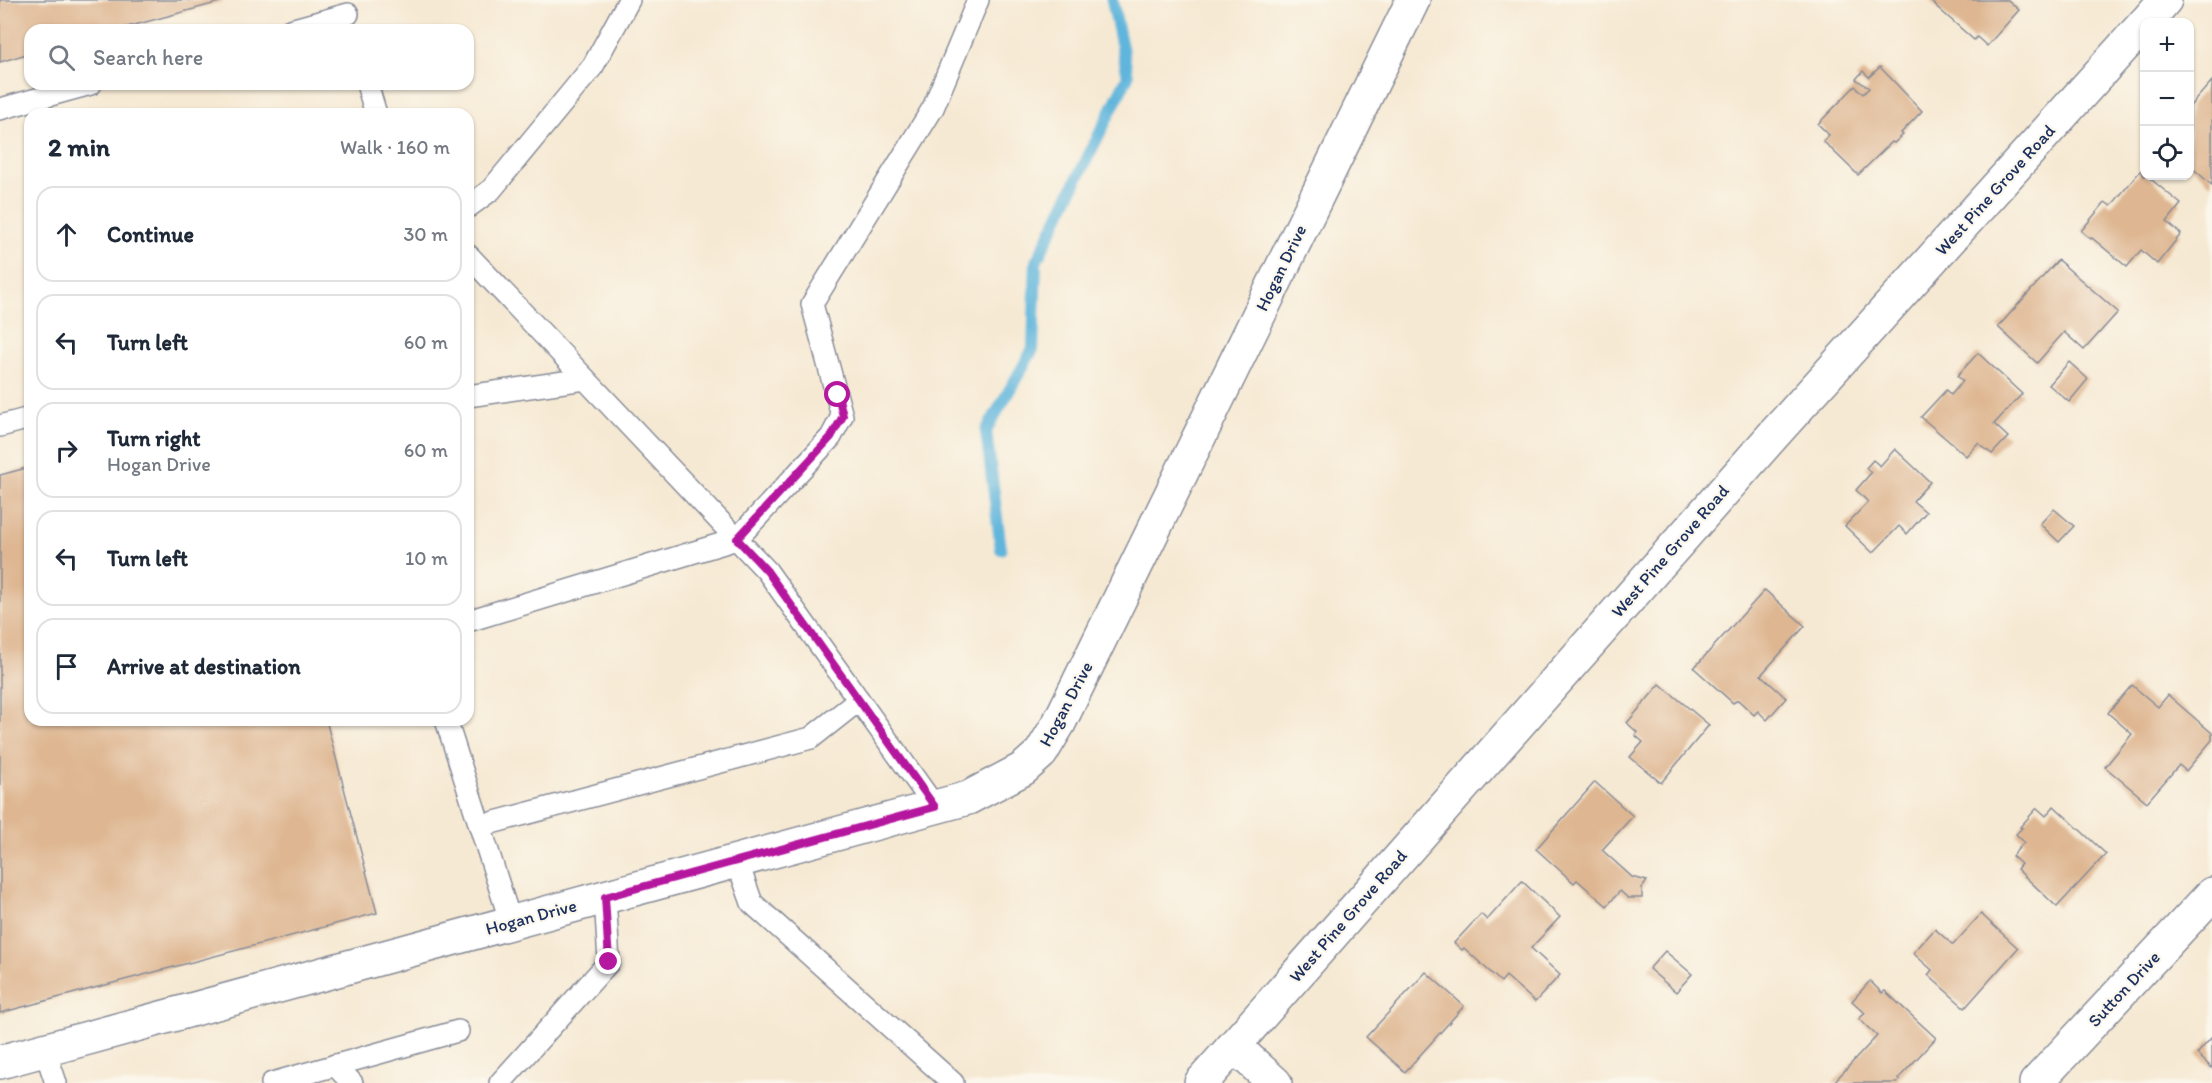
<!DOCTYPE html>
<html lang="en">
<head>
<meta charset="utf-8">
<style>
  body { margin:0; font-family:Itim,sans-serif; background:#f2f2f3; color:#1f2937 }
  .controls { position:absolute; right:18px; top:18px; display:grid; overflow:hidden; border-radius:12px; box-shadow:0 2px 4px #0004 }
  .controls button { width:54px; height:54px; display:grid; place-items:center; padding:0; border:0; border-bottom:2px solid #e0e1e3; background:#fff; color:#1f2937; font:30px sans-serif }
  .stop { position:absolute; width:18px; height:18px; margin:-14px; border:4px solid #b5179e; border-radius:50%; background:#fff }
  .stop.end { background:#b5179e; border-color:#fff; box-shadow:0 2px 6px #0008 }
  .list { margin:0; padding:0; list-style:none }
  h2 { display:flex; justify-content:space-between; align-items:center; height:78px; margin:0; padding:0 24px; font-size:26px }
  h2 small { font-size:20px; font-weight:400; color:#747a83 }
  .list li { display:grid; grid-template-columns:39px 1fr auto; gap:18px; align-items:center; box-sizing:border-box; height:96px; margin:0 12px 12px; padding:0 12px; border:2px solid #e0e1e3; border-radius:18px }
  .list b { display:block; font-size:22px; white-space:nowrap }
  .list p { margin:0; font-size:20px; white-space:nowrap; color:#747a83 }
  .list em { font-size:20px; font-style:normal; color:#747a83 }
  .icon { flex:none; width:33px; height:33px; fill:none; stroke:currentColor; stroke-width:2; stroke-linecap:round; stroke-linejoin:round }
  .map { position:relative; flex:none; width:2212px; height:1083px; overflow:hidden }
  .search { position:absolute; background:#fff; box-shadow:0 2px 4px #0004; left:24px; top:24px; width:450px; height:66px; display:flex; align-items:center; gap:15px; box-sizing:border-box; padding:0 21px; border-radius:18px; color:#747a83; font-size:22px }
  .panel { position:absolute; background:#fff; box-shadow:0 2px 4px #0004; left:24px; top:108px; width:450px; height:618px; border-radius:18px }
  .map>svg:first-child { display:block }
</style>
</head>
<body>
<div class="map">
<svg width="2212" height="1083" viewBox="0 0 2212 1083">
  <rect width="100%" height="100%" fill="#fbf7ec"/>
  <filter id="ink" filterUnits="userSpaceOnUse"><feTurbulence type="fractalNoise" baseFrequency=".0167" numOctaves="2"/><feDisplacementMap in="SourceGraphic" scale="12" xChannelSelector="R" yChannelSelector="G"/><feConvolveMatrix kernelMatrix="1 2 1 2 8 2 1 2 1" color-interpolation-filters="sRGB"/></filter>
  <filter id="wash" filterUnits="userSpaceOnUse"><feTurbulence type="fractalNoise" baseFrequency=".008" numOctaves="4" result="noise"/><feDisplacementMap in="SourceGraphic" scale="24" xChannelSelector="R" yChannelSelector="G"/><feGaussianBlur stdDeviation="1.35" result="paint"/><feColorMatrix in="noise" values="0 0 0 0 0 0 0 0 0 0 0 0 0 0 0 0 0 1.4 0 .05"/><feComposite in="paint" operator="in"/></filter>
  <g filter="url(#wash)">
    <rect width="100%" height="100%" fill="#f6e9d3"/>
    <g fill="none" stroke-linecap="round" stroke-linejoin="round">
      <!-- stream -->
      <polyline stroke="#5eb5db" stroke-width="12" points="1001,549 986,431 1033,349 1036,262 1128,76 1112,0"/>
    </g>
    <g id="blocks">
      <!-- building -->
      <g fill="#deb691">
        <polygon points="0,0 224,0 224,1 116,30 30,30 30,53 0,62"/>
        <polygon points="1929,0 2008,0 2019,10 1987,46 1977,37 1974,40"/>
        <polygon points="1880,67 1922,111 1901,133 1903,135 1894,143 1892,142 1858,175 1823,141 1829,135 1818,124 1855,86 1863,94 1869,88 1856,79 1863,71 1869,77"/>
        <polygon points="2212,81 2212,185 2190,166 2190,106"/>
        <polygon points="2141,170 2144,176 2147,176 2181,204 2167,222 2181,234 2157,264 2141,250 2127,267 2092,238 2091,239 2081,231 2105,202 2111,206"/>
        <polygon points="2058,260 2118,312 2084,350 2064,332 2037,363 1998,327"/>
        <polygon points="1978,353 2022,394 1994,424 2008,437 1992,454 1978,443 1966,456 1921,417 1946,390 1951,395 1963,381 1957,376"/>
        <polygon points="2069,362 2088,379 2069,402 2049,385"/>
        <polygon points="1895,449 1930,482 1913,501 1926,512 1907,534 1899,526 1873,553 1845,526 1868,502 1856,490 1871,473 1866,468 1873,460 1880,466"/>
        <polygon points="30,467 30,720 326,720 377,913 0,1013 0,475"/>
        <polygon points="2054,509 2074,526 2059,542 2040,524"/>
        <polygon points="1765,590 1805,626 1761,675 1786,698 1767,720 1758,711 1754,715 1738,700 1733,703 1694,668"/>
        <polygon points="1660,684 1709,725 1661,783 1630,757 1643,742 1635,735 1637,732 1627,723"/>
        <polygon points="2132,685 2158,707 2168,695 2212,733 2212,740 2186,771 2179,765 2147,802 2105,767 2132,734 2108,713"/>
        <polygon points="1595,782 1633,816 1602,850 1632,877 1647,881 1642,888 1642,898 1628,898 1620,891 1607,906 1577,880 1574,883 1536,849"/>
        <polygon points="2054,806 2106,854 2057,907 2017,869 2021,864 2012,856 2024,842 2016,834 2022,828 2020,827 2037,808 2046,816"/>
        <polygon points="1522,881 1560,917 1531,948 1560,975 1535,1002 1506,976 1501,982 1464,948 1462,950 1454,943 1481,914 1487,920"/>
        <polygon points="1981,914 2018,948 1965,1008 1928,975 1932,970 1913,953 1935,929 1953,945"/>
        <polygon points="1665,951 1692,974 1676,992 1649,969"/>
        <polygon points="1426,972 1464,1006 1405,1072 1366,1037"/>
        <polygon points="1870,981 1882,993 1885,991 1936,1038 1898,1079 1900,1080 1897,1083 1833,1083 1877,1036 1859,1019 1865,1013 1852,1001"/>
        <polygon points="2212,1037 2212,1068 2197,1054"/>
      </g>
    </g>
  </g>
  <g filter="url(#ink)">
    <use href="#blocks" fill-opacity="0" stroke="#888c98" stroke-width="1.5"/>
    <g fill="none" stroke-linecap="round" stroke-linejoin="round">
      <defs>
        <g id="service">
          <polyline points="290,30 348,14"/>
          <polyline points="367,84 376,114"/>
          <polyline points="0,109 91,84"/>
          <polyline points="468,207 491,190 593,66 629,0"/>
          <polyline points="468,255 767,571 935,807"/>
          <polyline points="468,396 585,379"/>
          <polyline points="0,426 30,418"/>
          <polyline points="468,621 737,539 831,437 842,416 812,304 933,108 978,0"/>
          <polyline points="446,720 511,923"/>
          <polyline points="480,826 811,738 859,700"/>
          <polyline points="737,861 752,903 953,1083"/>
          <polyline points="45,1050 56,1083"/>
          <polyline points="335,1065 352,1083"/>
          <polyline points="272,1083 458,1031"/>
          <polyline points="500,1083 609,962 605,897"/>
        </g>
        <g id="minor">
          <polyline points="2146,22 2165,0"/>
          <polyline points="1234,1046 1275,1083"/>
          <polyline points="0,1062 968,798 1023,769 1041,753 1059,723 1413,0"/>
          <polyline points="1201,1083 1776,432 2144,24"/>
          <polyline points="2036,1083 2212,894"/>
        </g>
      </defs>
      <!-- service casing -->
      <use href="#service" stroke="#888c98" stroke-width="24"/>
      <!-- minor casing -->
      <use href="#minor" stroke="#888c98" stroke-width="36"/>
      <!-- service -->
      <use href="#service" stroke="#fff" stroke-width="21"/>
      <!-- minor -->
      <use href="#minor" stroke="#fff" stroke-width="33"/>
    </g>
  </g>
  <g fill="none" stroke-linecap="round" stroke-linejoin="round" filter="url(#ink)">
    <!-- route -->
    <polyline stroke="#b5179e" stroke-width="8" points="609,962 605,897 935,807 767,571 737,539 831,437 843,416 838,395"/>
  </g>
  <g text-anchor="middle" dominant-baseline="central" stroke-width="4.5" stroke-linejoin="round" paint-order="stroke">
    <!-- street labels -->
    <g font-size="18" fill="#1b2f5e" stroke="#fbf7ec">
      <text transform="translate(1995 190) rotate(-48)">West Pine Grove Road</text>
      <text transform="translate(1281 268) rotate(-64)">Hogan Drive</text>
      <text transform="translate(1670 551) rotate(-49)">West Pine Grove Road</text>
      <text transform="translate(1066 704) rotate(-62)">Hogan Drive</text>
      <text transform="translate(1348 916) rotate(-49)">West Pine Grove Road</text>
      <text transform="translate(531 917) rotate(-15)">Hogan Drive</text>
      <text transform="translate(2124 989) rotate(-47)">Sutton Drive</text>
    </g>
  </g>
</svg>
<div class="controls">
<button>+</button>
<button>−</button>
<button><svg class="icon" aria-label="locate" viewBox="0 0 24 24"><circle cx="12" cy="12" r="6"/><path d="M12 2v4M12 18v4M2 12h4M18 12h4"/></svg></button>
</div>
<div class="stop" style="left:838px;top:395px"></div>
<div class="stop end" style="left:609px;top:962px"></div>
<div class="search"><svg class="icon" aria-label="search" viewBox="0 0 24 24"><circle cx="10" cy="10" r="6"/><path d="M15 15l6 6"/></svg>Search here</div>
<section class="panel">
<h2>2 min<small>Walk · 160 m</small></h2>
<ul class="list">
<li><svg class="icon" aria-label="ahead" viewBox="0 0 24 24"><path d="M12 20V5M6 11l6-6 6 6"/></svg><div><b>Continue</b></div><em>30 m</em></li>
<li><svg class="icon" aria-label="left" viewBox="0 0 24 24"><path d="M17 20v-9H6M10 6l-5 5 5 5"/></svg><div><b>Turn left</b></div><em>60 m</em></li>
<li><svg class="icon" aria-label="right" viewBox="0 0 24 24"><path d="M7 20v-9h11M14 6l5 5-5 5"/></svg><div><b>Turn right</b><p>Hogan Drive</p></div><em>60 m</em></li>
<li><svg class="icon" aria-label="left" viewBox="0 0 24 24"><path d="M17 20v-9H6M10 6l-5 5 5 5"/></svg><div><b>Turn left</b></div><em>10 m</em></li>
<li><svg class="icon" aria-label="arrive" viewBox="0 0 24 24"><path d="M6 21V4h12l-3 4 3 4H6"/></svg><div><b>Arrive at destination</b></div></li>
</ul>
</section>
</div>
</body>
</html>
